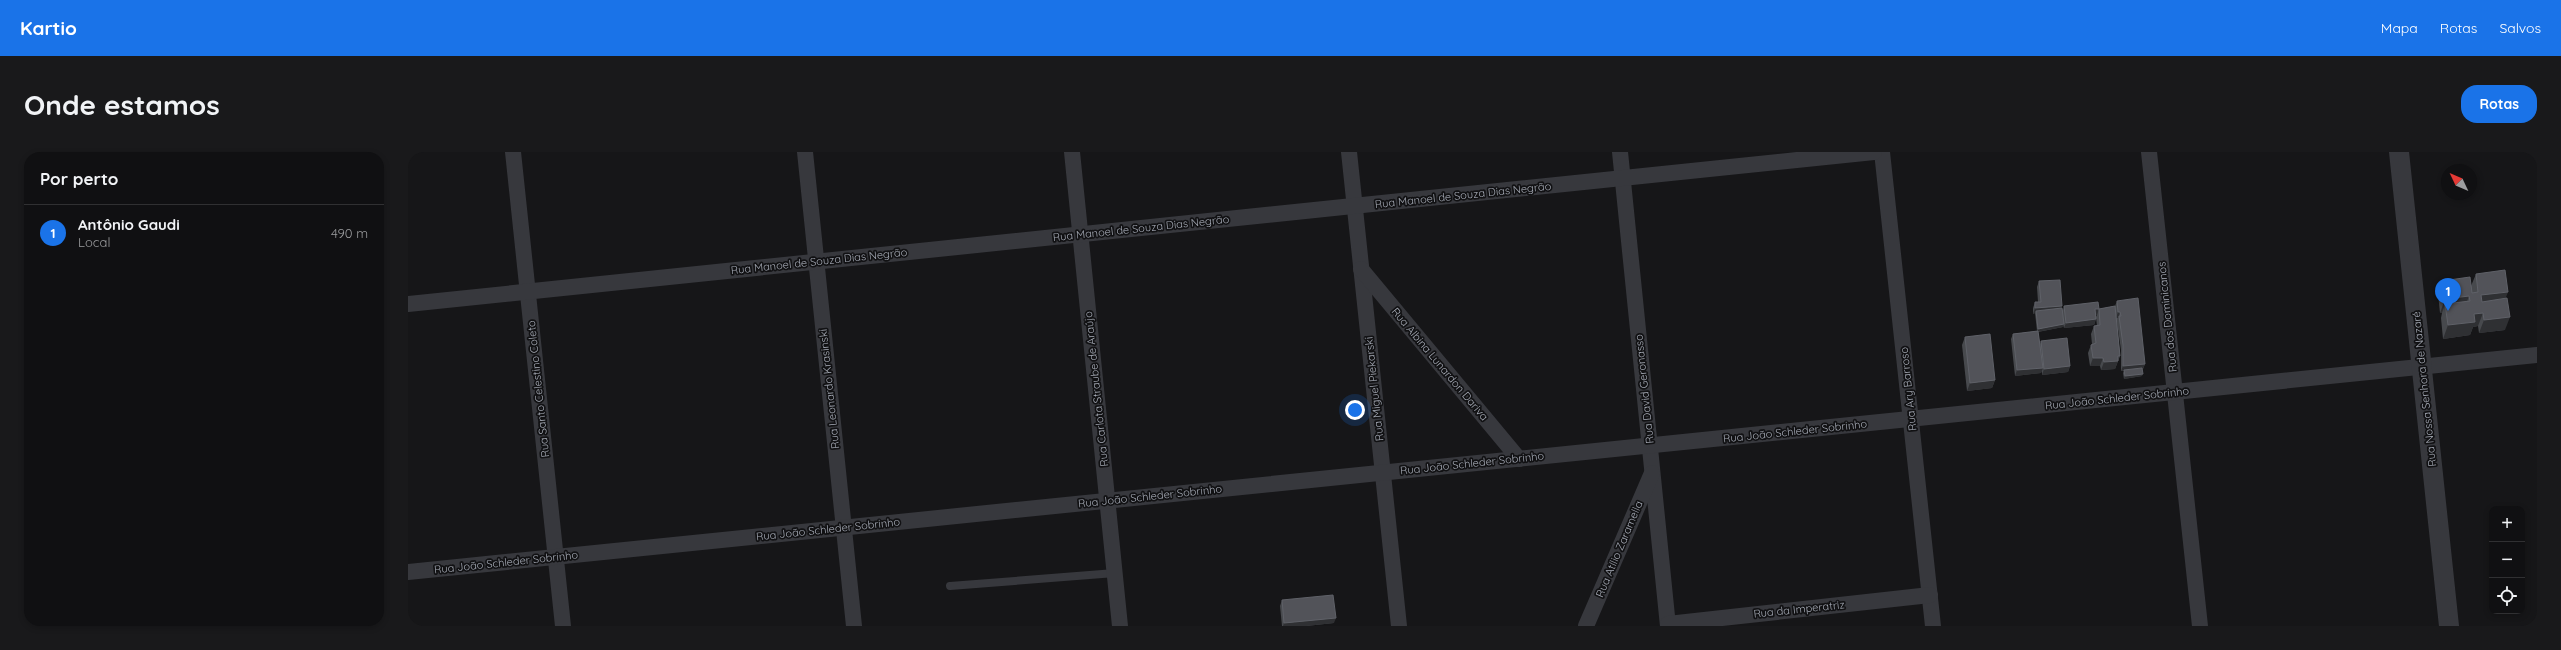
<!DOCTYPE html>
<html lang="pt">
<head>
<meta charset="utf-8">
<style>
  body { margin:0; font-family:Quicksand,sans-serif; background:#19191b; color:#f1f3f6 }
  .controls { position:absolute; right:12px; bottom:12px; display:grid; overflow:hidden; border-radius:8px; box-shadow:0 2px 6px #0003 }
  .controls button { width:36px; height:36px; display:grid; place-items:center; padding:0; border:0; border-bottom:1px solid #303032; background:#101012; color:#f1f3f6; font:20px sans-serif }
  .compass { position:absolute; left:2033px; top:12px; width:36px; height:36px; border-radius:50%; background:#101012; box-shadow:0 2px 6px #0003; rotate:314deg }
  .you { position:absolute; left:947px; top:258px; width:14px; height:14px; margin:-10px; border:3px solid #fff; border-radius:50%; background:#1a73e8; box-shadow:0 0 0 6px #1a73e833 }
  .badge { display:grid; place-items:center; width:26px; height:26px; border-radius:50%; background:#1a73e8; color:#fff; font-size:13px; font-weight:700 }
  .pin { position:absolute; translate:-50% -33px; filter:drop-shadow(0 1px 2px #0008) }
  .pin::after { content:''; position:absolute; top:21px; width:14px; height:12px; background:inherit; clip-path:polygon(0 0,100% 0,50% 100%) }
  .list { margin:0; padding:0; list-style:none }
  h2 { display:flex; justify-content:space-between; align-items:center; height:52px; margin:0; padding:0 16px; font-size:17px }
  h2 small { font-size:13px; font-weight:400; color:#9c9d9f }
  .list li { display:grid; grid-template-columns:26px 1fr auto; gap:12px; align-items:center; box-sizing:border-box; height:56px; padding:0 16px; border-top:1px solid #303032 }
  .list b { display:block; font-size:15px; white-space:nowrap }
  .list p { margin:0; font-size:13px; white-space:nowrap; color:#9c9d9f }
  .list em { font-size:13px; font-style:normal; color:#9c9d9f }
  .icon { flex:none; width:22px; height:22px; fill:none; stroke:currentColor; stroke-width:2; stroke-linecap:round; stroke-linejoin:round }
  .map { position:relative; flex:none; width:2129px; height:474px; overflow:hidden; border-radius:16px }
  header { display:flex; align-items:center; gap:24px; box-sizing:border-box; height:56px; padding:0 20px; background:#1a73e8; color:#fff }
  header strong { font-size:19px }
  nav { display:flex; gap:22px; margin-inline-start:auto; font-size:14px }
  .intro { display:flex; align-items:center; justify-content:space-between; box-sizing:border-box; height:96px; padding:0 24px }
  h1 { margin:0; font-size:28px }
  .button { padding:10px 18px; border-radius:16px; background:#1a73e8; color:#fff; font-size:14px; font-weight:700 }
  main { display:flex; gap:24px; padding:0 24px }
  aside { flex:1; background:#101012; border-radius:16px; box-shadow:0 2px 6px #0003 }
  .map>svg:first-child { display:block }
</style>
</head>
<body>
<header>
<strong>Kartio</strong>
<nav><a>Mapa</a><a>Rotas</a><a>Salvos</a></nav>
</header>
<div class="intro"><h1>Onde estamos</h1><a class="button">Rotas</a></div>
<main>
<aside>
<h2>Por perto<small></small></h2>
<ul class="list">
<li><span class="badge">1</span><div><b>Antônio Gaudi</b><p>Local</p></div><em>490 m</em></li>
</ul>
</aside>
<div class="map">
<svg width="2129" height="474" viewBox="0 0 2129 474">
  <rect width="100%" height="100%" fill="#161618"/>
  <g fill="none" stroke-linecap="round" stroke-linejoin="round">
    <!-- service -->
    <polyline stroke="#37383d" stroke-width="8" points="542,434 707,421"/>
    <!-- minor -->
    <g stroke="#37383d" stroke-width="16">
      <polyline points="105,0 155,474"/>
      <polyline points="397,0 446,474"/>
      <polyline points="664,0 712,474"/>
      <polyline points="941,0 991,474"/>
      <polyline points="1212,0 1260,474"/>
      <polyline points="1474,0 1525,474"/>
      <polyline points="1741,0 1792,474"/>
      <polyline points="953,117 1111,307"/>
      <polyline points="0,152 1466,0"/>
      <polyline points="0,420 2129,203"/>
      <polyline points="1260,472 1522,443"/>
      <polyline points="1178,474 1244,321"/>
    </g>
    <!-- tertiary -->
    <polyline stroke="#37383d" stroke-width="20" points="1991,0 2041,474"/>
  </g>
  <!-- wall -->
  <g fill="#47494d">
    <polygon points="2068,122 2097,147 2097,178 2071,181 2070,174 2065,175 2062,183 2035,187 2033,166 2034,161 2032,161 2030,142 2034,129 2063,134"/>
    <polygon points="1631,129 1655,158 1656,154 1691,157 1707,154 1709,149 1737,212 1735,217 1734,217 1734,224 1716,227 1715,221 1716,219 1713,219 1713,198 1709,170 1712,204 1707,217 1693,218 1692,214 1682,214 1680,201 1683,193 1684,192 1683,182 1686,174 1689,174 1688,165 1689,163 1688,163 1688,167 1686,173 1656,176 1655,173 1655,175 1630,180 1632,192 1633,189 1662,214 1660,220 1634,223 1634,218 1633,221 1607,224 1603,187 1605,182 1629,179 1627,161 1625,162 1625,156 1627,150 1630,150 1629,135"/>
    <polygon points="1557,185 1587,228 1584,236 1559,239 1554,193"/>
    <polygon points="874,448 926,471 898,474 874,474 872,454"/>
  </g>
  <!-- shaded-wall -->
  <g fill="#2f3033">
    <polygon points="2100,140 2095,153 2068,157 2073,143"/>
    <polygon points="2061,144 2056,158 2037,152 2034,161 2032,161 2037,147"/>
    <polygon points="1654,154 1652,159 1628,159 1627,161 1625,162 1627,156"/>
    <polygon points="1687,157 1691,157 1689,163 1685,163"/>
    <polygon points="1710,160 1712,160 1710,166 1708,166"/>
    <polygon points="2075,161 2070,174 2065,175 2062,183 2035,187 2040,173 2066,162"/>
    <polygon points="2102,165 2097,178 2071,181 2076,168"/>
    <polygon points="1688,167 1686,173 1656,176 1658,171"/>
    <polygon points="1656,172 1655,175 1629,180 1630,177"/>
    <polygon points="1710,204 1712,204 1707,217 1693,218 1696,210"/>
    <polygon points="1685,206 1695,206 1692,214 1682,214"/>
    <polygon points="1737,212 1735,217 1713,219 1715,214"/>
    <polygon points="1662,214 1660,220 1634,223 1636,217"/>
    <polygon points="1635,216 1633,221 1607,224 1609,218"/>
    <polygon points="1735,222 1734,224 1716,227 1717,224"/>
    <polygon points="1587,228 1584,236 1559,239 1562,231"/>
    <polygon points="928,466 926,471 898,474 875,474 876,471"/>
  </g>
  <!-- building -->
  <g fill="#525359" stroke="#5f6168">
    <polygon points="2097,118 2100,140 2073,143 2074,150 2099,146 2102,165 2076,168 2075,161 2066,162 2067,170 2040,173 2037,152 2062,149 2061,144 2037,147 2034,129 2062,125 2064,141 2070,140 2068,122"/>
    <polygon points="1652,128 1654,154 1627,156 1627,150 1633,150 1631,129"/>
    <polygon points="1730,146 1737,212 1715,214 1715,193 1711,164 1713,164 1712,160 1710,160 1709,149"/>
    <polygon points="1690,150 1691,157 1687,157 1688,167 1658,171 1656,154"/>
    <polygon points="1707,154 1712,204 1710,204 1710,209 1696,210 1695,206 1685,206 1683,193 1688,191 1686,174 1692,173 1691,157"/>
    <polygon points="1654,156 1656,172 1630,177 1628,159"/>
    <polygon points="1630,179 1635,216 1609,218 1605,182"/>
    <polygon points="1582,182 1587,228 1562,231 1557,185"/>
    <polygon points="1659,186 1662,214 1636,217 1633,189"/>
    <polygon points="1734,216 1735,222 1717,224 1716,218"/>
    <polygon points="925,443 928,466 876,471 874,448"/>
  </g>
  <g text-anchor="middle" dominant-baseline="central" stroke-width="3.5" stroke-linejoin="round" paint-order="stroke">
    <!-- street labels -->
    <g font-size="11" fill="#a8adb8" stroke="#111113">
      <text transform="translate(1055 43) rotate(-6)">Rua Manoel de Souza Dias Negrão</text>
      <text transform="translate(733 76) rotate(-6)">Rua Manoel de Souza Dias Negrão</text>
      <text transform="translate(411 109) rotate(-6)">Rua Manoel de Souza Dias Negrão</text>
      <text transform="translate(1759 165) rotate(-96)">Rua dos Dominicanos</text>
      <text transform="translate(1032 212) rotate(50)">Rua Albina Lunardon Dariva</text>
      <text transform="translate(130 237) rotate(-96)">Rua Santo Celestino Coleto</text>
      <text transform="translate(421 237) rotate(-96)">Rua Leonardo Krasinski</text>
      <text transform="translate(688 237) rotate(-96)">Rua Carlota Straube de Araújo</text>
      <text transform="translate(966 237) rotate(-96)">Rua Miguel Piekarski</text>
      <text transform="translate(1236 237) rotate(-96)">Rua David Geronasso</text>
      <text transform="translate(1500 237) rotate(-96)">Rua Ary Barroso</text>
      <text transform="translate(2016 237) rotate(-96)">Rua Nossa Senhora de Nazaré</text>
      <text transform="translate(1709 246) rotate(-6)">Rua João Schleder Sobrinho</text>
      <text transform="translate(1387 279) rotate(-6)">Rua João Schleder Sobrinho</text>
      <text transform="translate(1064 311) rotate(-6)">Rua João Schleder Sobrinho</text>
      <text transform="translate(742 344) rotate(-6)">Rua João Schleder Sobrinho</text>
      <text transform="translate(420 377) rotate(-6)">Rua João Schleder Sobrinho</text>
      <text transform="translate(1211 397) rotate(-67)">Rua Atílio Zaramella</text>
      <text transform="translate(98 410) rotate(-6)">Rua João Schleder Sobrinho</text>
      <text transform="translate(1391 457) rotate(-6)">Rua da Imperatriz</text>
    </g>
  </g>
</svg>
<div class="controls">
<button>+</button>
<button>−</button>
<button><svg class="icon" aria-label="locate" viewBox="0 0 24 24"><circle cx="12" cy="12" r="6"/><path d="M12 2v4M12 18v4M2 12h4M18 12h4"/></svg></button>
</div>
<svg class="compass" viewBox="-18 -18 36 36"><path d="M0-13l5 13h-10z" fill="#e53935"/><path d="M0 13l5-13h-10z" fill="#9c9d9f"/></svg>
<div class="you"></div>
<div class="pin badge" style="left:2040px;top:159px">1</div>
</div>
</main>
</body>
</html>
